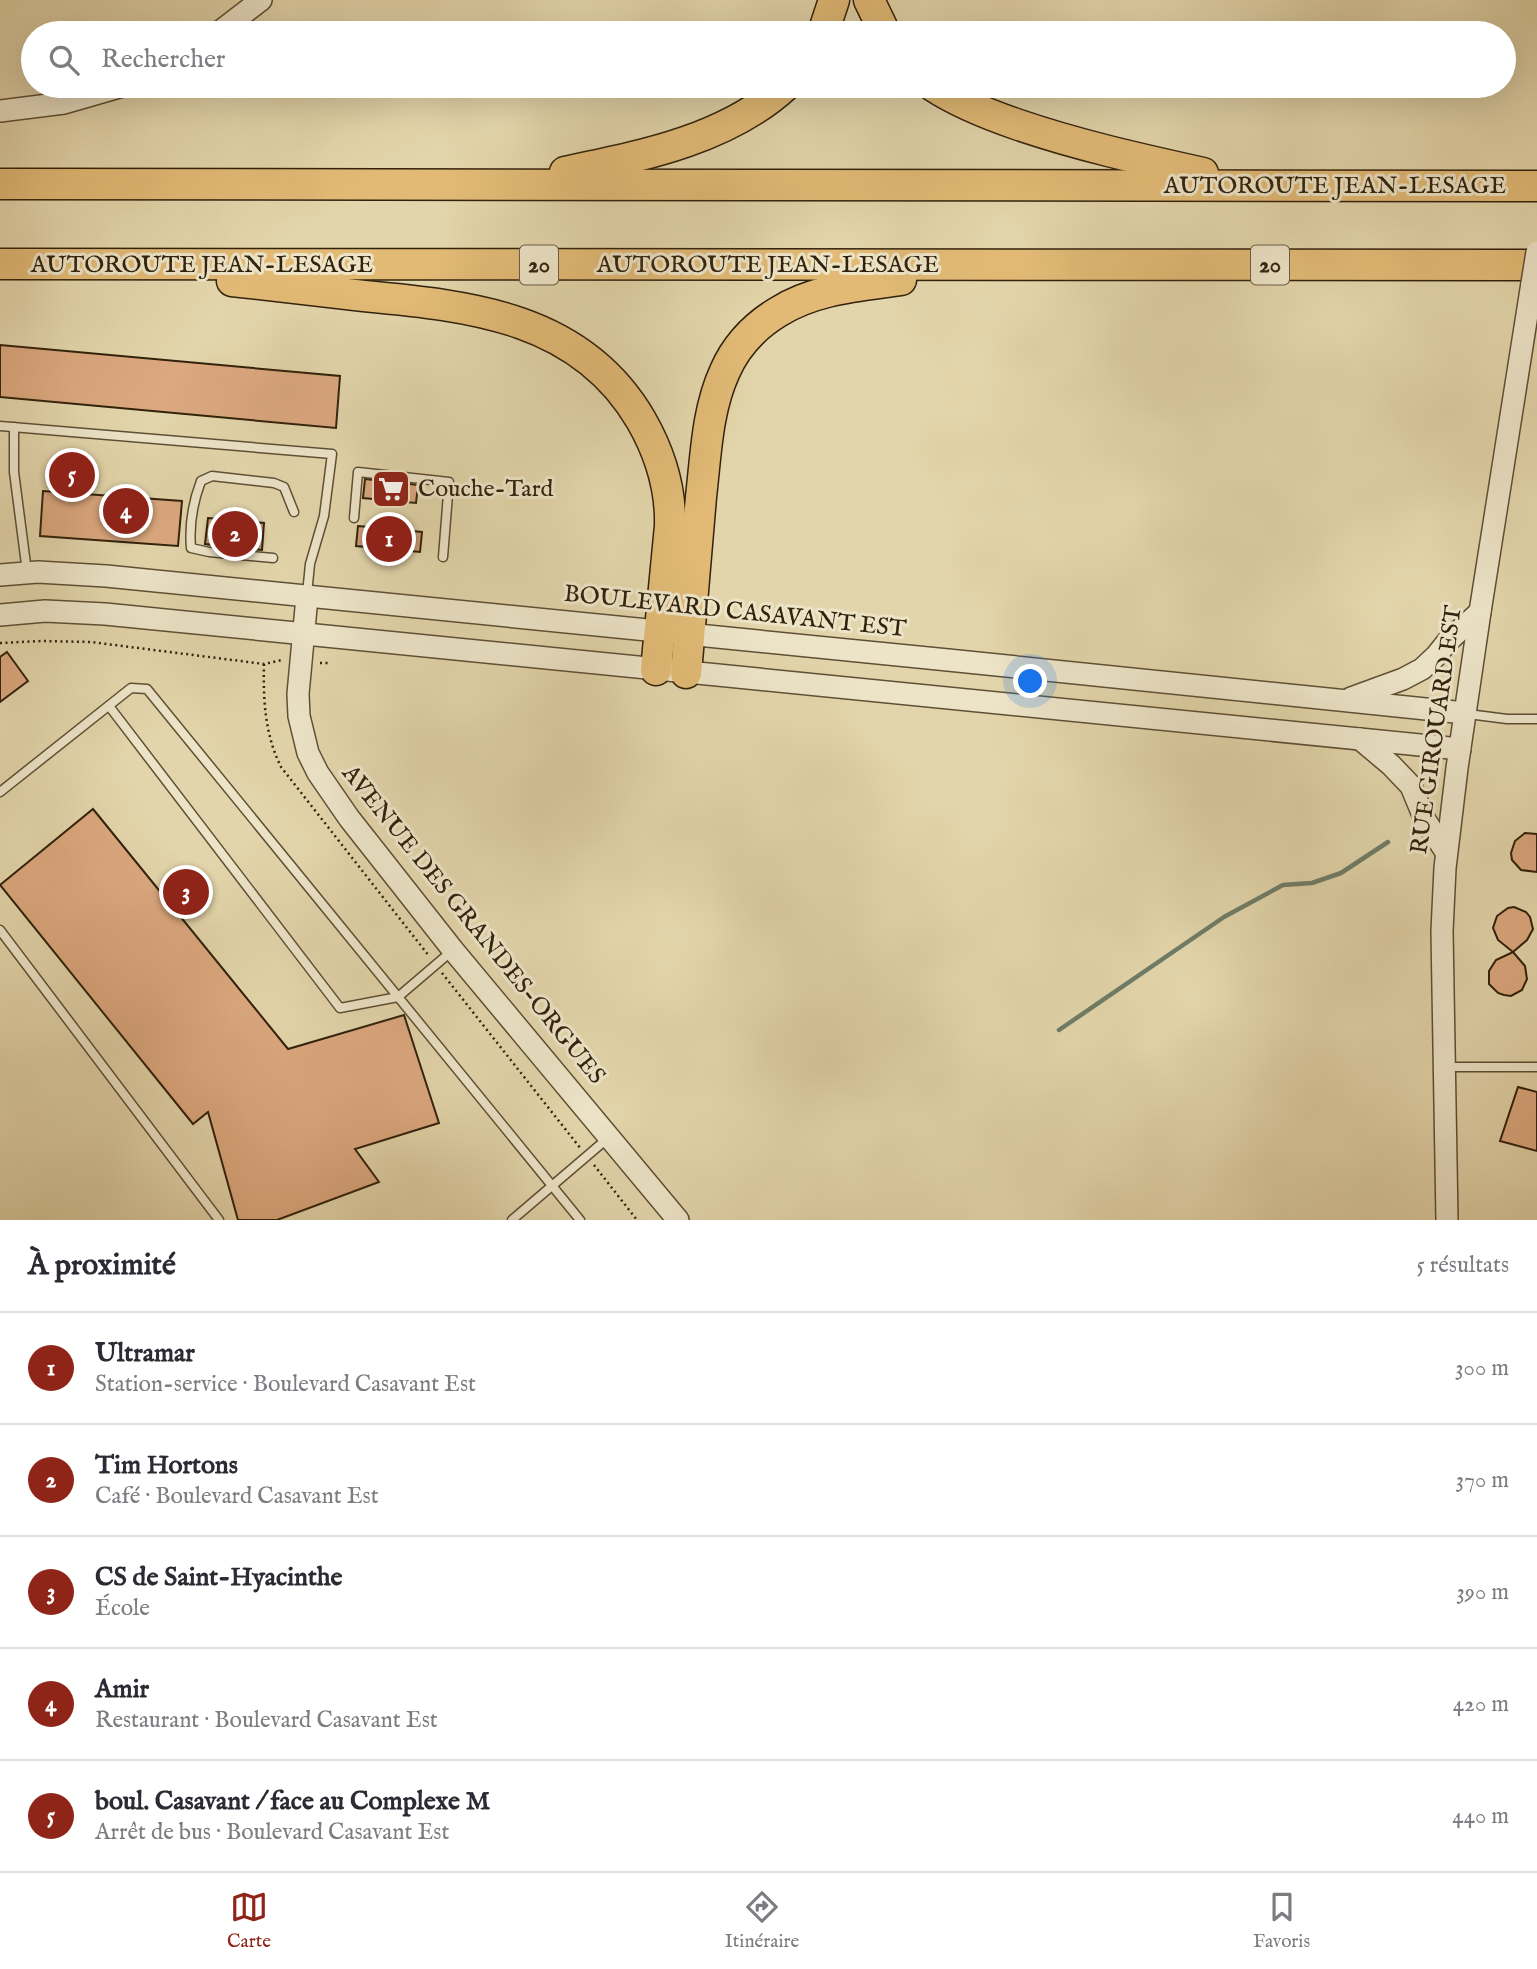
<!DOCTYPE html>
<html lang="fr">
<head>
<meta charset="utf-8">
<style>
  body { margin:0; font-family:"IM FELL English",serif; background:#f7f7f7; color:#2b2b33 }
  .you { position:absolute; left:1031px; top:682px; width:24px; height:24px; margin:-18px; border:5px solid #fff; border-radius:50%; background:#1a73e8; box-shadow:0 0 0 10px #1a73e833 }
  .badge { display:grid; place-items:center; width:46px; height:46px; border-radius:50%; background:#8f2418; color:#fff; font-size:23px; font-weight:700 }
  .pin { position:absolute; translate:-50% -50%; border:4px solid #fff; box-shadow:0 2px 7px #0006 }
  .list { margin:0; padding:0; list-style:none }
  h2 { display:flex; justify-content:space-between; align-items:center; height:91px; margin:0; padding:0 28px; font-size:30px }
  h2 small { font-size:23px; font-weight:400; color:#7c7c81 }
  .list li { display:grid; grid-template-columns:46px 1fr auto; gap:21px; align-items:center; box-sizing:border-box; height:112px; padding:0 28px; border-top:2px solid #e1e1e2 }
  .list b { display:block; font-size:26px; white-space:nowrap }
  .list p { margin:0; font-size:23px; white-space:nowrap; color:#7c7c81 }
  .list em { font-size:23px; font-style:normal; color:#7c7c81 }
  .icon { flex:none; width:38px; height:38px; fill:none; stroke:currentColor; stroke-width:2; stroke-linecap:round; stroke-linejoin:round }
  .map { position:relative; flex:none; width:1537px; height:1220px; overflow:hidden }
  .search { position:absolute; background:#fff; box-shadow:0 7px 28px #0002; left:21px; right:21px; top:21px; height:77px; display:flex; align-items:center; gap:18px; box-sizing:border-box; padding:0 24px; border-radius:38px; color:#7c7c81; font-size:26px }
  .sheet { height:651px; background:#fff }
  nav { display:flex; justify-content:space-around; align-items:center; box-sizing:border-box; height:98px; border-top:2px solid #e1e1e2; background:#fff; font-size:19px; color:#7c7c81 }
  nav a { display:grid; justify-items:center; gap:4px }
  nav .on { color:#8f2418 }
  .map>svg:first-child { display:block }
</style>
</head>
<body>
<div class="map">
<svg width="1537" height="1220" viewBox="0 0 1537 1220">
  <rect width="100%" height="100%" fill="#e3d5ab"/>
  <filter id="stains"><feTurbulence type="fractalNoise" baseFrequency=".00286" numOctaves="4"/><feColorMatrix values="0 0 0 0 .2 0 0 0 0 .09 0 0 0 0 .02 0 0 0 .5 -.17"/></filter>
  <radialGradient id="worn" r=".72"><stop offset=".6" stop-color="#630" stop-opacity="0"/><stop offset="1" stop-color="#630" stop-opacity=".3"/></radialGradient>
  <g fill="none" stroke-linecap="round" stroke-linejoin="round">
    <!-- stream -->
    <polyline stroke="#6e7d68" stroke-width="4.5" points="1059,1030 1224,917 1283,885 1312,883 1341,873 1388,842"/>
  </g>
  <!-- building -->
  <g fill="#dca87f" stroke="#31220c" stroke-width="2">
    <polygon points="0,345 340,376 336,428 0,397"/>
    <polygon points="365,479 418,485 416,503 363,498"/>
    <polygon points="43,491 182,501 178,546 40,536"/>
    <polygon points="208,518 264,523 262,550 205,544"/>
    <polygon points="358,526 422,532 420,552 356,546"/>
    <polygon points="7,652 28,681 0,702 0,657"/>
    <polygon points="93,809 288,1049 404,1015 439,1123 355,1149 379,1182 277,1220 238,1220 208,1112 193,1124 0,885"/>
    <polygon points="1525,833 1537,834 1537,872 1521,870 1512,860 1511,853 1515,841"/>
    <polygon points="1514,907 1526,912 1530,917 1533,929 1527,940 1513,952 1498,940 1493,928 1497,916 1508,908"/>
    <polygon points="1513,952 1525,966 1527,979 1522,990 1511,996 1504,995 1498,993 1489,984 1489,971 1496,960"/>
    <polygon points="1518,1087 1537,1092 1537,1151 1500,1141"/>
  </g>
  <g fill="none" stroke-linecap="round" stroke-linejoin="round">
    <defs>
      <g id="service">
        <polyline points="0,426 332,454 324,516 310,564 307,594"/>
        <polyline points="14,427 14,472 27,572"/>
        <polyline points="354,518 358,472 449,482 443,557"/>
        <path d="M273,558L209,552L191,548C189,525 193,502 201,481L212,476L274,483L284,487L294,512"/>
        <polyline points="109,706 340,1008 398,997 453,950"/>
        <polyline points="1468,714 1507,719 1537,719"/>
        <polyline points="0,792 131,688 147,689 580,1220"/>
        <polyline points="0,930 219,1220"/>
        <polyline points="1447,1067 1537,1067"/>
        <polyline points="512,1220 608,1138"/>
      </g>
      <g id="tertiary">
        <polyline points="218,33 261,0"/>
        <polyline points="0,111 64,103 123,86"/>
        <polyline points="0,575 38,572 106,576 948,660 1465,713"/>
        <polyline points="307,597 298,694 299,716 308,753 318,773 349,818 453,950 678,1220"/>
        <polyline points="0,615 45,611 105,614 1460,749"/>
        <polyline points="1351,698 1403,679 1422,669 1436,656 1448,641 1480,612"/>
        <polyline points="1360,739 1391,765 1411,786 1425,820 1446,852"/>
        <polyline points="1447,1220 1442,931 1445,868 1457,768 1480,612 1532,283"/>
      </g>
      <g id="motorway">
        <polyline points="869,0 885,33"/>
        <polyline points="823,33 834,0"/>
        <path d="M933,86C959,103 987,114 1016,124C1077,145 1140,159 1203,173"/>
        <path d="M565,172C641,156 726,140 785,86"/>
        <polyline points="0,184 1537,186"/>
        <polyline points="0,264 1537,265"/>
        <path d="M232,281C276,286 320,291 364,296C471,306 581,317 641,420C660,453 671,488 670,526L656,670"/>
        <path d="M686,673C691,614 696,555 701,497C706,454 707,410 725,371C736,346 755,326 778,312C814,289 859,286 901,280"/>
      </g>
    </defs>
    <!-- service casing -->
    <use href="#service" stroke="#5e4f34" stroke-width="11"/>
    <!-- tertiary casing -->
    <use href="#tertiary" stroke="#5e4f34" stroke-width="24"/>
    <!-- motorway casing -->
    <use href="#motorway" stroke="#31220c" stroke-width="33"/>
    <!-- path -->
    <g stroke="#31220c" stroke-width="2.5" stroke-dasharray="2 3.5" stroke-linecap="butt">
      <polyline points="0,643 42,641 91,642 264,664 282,660"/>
      <polyline points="320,663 331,663"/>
      <path d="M264,664C263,700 265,735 281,767L429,956"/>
      <polyline points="442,973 581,1149"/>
      <polyline points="594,1165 637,1220"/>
    </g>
    <!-- service -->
    <use href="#service" stroke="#ede4c8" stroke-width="8"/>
    <!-- tertiary -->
    <use href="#tertiary" stroke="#ede4c8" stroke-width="21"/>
    <!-- motorway -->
    <use href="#motorway" stroke="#e2ba76" stroke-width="30"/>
    <defs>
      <polyline id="tertiary-bridge" points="1532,283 1537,252"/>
    </defs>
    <!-- tertiary-bridge casing -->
    <use href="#tertiary-bridge" stroke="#5e4f34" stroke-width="24" stroke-linecap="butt"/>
    <!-- tertiary-bridge -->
    <use href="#tertiary-bridge" stroke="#ede4c8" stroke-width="21"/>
  </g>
  <!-- icons -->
  <defs>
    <symbol id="supermarket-square" viewBox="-11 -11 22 22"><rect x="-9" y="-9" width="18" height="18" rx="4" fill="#8f2418" stroke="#ede4c8"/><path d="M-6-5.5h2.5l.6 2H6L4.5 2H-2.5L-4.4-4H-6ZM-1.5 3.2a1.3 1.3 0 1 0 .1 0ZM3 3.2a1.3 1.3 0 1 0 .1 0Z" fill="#fff"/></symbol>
  </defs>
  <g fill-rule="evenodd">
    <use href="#supermarket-square" x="369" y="467" width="44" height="44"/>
  </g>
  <g text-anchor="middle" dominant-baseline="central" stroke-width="6" stroke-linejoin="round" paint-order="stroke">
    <!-- shield labels -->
    <g fill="#ede4c8" stroke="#695c44" stroke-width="2">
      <rect x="520" y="245.5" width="38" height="39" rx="5"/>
      <rect x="1251" y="245.5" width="38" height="39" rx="5"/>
    </g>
    <g font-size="23" font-weight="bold" fill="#31220c">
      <text x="539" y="265">20</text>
      <text x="1270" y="265">20</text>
    </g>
    <!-- street labels -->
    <g font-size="24" fill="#31220c" stroke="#ede4c8">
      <text x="1335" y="186">AUTOROUTE JEAN-LESAGE</text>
      <text x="202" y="265">AUTOROUTE JEAN-LESAGE</text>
      <text x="768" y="265">AUTOROUTE JEAN-LESAGE</text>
      <text transform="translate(735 612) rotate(6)">BOULEVARD CASAVANT EST</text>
      <text transform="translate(1437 730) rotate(-82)">RUE GIROUARD EST</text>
      <text transform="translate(473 925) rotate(51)">AVENUE DES GRANDES-ORGUES</text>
    </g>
    <!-- poi labels -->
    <g font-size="24" fill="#31220c" stroke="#ede4c8" text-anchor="start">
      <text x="418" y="489">Couche-Tard</text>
    </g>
  </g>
  <rect width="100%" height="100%" filter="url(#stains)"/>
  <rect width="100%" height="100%" fill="url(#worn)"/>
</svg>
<div class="you"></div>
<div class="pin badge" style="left:389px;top:539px">1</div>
<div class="pin badge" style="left:235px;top:534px">2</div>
<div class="pin badge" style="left:186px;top:892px">3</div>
<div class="pin badge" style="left:126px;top:511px">4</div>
<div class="pin badge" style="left:72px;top:475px">5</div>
<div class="search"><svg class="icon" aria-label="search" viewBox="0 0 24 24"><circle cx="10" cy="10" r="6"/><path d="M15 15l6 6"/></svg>Rechercher</div>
</div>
<section class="sheet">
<h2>À proximité<small>5 résultats</small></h2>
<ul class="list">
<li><span class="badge">1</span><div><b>Ultramar</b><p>Station-service · Boulevard Casavant Est</p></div><em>300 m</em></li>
<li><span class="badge">2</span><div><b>Tim Hortons</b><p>Café · Boulevard Casavant Est</p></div><em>370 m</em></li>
<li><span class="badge">3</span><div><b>CS de Saint-Hyacinthe</b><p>École</p></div><em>390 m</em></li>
<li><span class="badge">4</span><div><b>Amir</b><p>Restaurant · Boulevard Casavant Est</p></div><em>420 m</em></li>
<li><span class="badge">5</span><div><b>boul. Casavant / face au Complexe M</b><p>Arrêt de bus · Boulevard Casavant Est</p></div><em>440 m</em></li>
</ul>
</section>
<nav>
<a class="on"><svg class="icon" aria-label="map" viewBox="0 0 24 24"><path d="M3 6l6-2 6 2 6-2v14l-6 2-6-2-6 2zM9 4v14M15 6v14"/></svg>Carte</a>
<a><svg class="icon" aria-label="directions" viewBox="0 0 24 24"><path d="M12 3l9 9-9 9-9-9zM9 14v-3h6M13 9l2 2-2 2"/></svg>Itinéraire</a>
<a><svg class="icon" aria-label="saved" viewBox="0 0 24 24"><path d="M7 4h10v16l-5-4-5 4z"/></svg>Favoris</a>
</nav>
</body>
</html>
